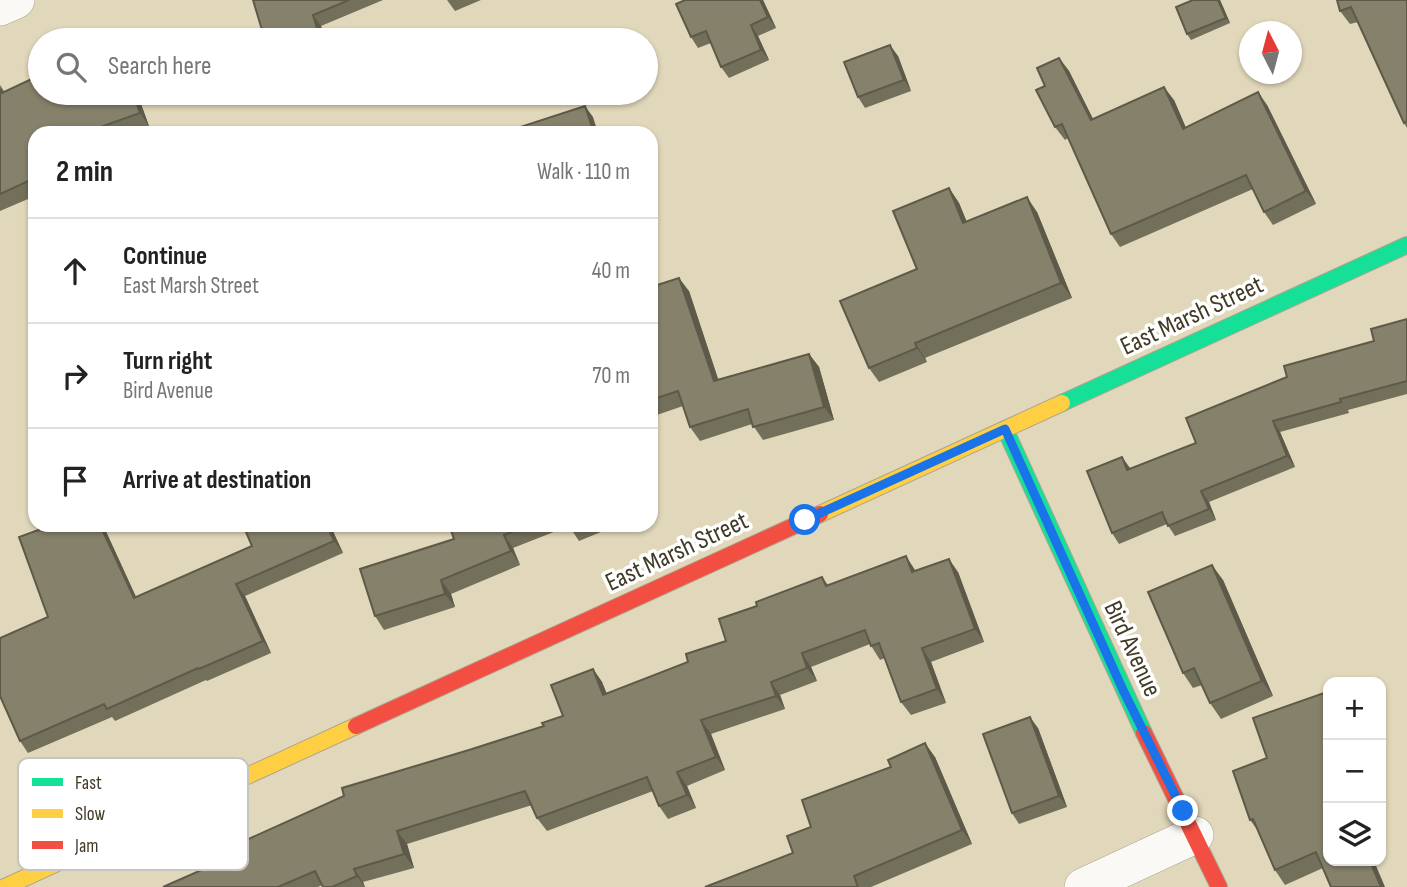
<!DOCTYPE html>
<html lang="en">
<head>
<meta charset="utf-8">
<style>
  body { margin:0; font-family:"Sofia Sans Condensed",sans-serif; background:#f6f6f6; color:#222 }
  .controls { position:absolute; right:21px; bottom:21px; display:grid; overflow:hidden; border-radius:14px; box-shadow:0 2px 5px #0004 }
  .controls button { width:63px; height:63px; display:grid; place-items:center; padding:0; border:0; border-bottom:2px solid #e0e0e0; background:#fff; color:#222; font:35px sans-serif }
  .compass { position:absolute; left:1239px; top:21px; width:63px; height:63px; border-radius:50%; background:#fff; box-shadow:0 2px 5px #0004; rotate:354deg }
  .stop { position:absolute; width:21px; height:21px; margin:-16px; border:5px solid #1a73e8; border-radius:50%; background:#fff }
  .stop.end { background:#1a73e8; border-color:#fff; box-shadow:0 2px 7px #0008 }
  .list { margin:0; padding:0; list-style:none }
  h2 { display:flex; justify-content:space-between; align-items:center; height:91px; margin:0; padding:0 28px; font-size:30px }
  h2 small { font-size:23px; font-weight:400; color:#767676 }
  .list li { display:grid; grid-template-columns:46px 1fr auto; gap:21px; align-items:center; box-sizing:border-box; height:105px; padding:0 28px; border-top:2px solid #e0e0e0 }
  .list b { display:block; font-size:26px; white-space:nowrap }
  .list p { margin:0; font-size:23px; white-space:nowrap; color:#767676 }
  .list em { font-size:23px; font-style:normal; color:#767676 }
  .icon { flex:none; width:38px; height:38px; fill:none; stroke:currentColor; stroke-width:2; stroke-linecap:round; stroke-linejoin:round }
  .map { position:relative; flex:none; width:1407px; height:887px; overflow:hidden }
  .search { position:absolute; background:#fff; box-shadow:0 2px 5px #0004; left:28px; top:28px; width:630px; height:77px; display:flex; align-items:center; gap:18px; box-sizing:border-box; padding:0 24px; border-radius:38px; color:#767676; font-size:26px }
  .panel { position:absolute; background:#fff; box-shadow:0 2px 5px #0004; left:28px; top:126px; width:630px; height:406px; border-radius:21px }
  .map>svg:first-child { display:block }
</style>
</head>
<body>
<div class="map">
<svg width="1407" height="887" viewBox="0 0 1407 887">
  <rect width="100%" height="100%" fill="#e1d7ba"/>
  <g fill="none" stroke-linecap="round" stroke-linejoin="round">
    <defs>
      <g id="street">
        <polyline points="0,7 16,0"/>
        <polyline points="1083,887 1195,835"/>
      </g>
      <g id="fast">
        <polyline points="1062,403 1407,245"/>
        <polyline points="1005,429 1144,733"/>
      </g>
      <g id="slow">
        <polyline points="820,514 1062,403"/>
        <polyline points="5,887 356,726"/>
      </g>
      <g id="jam">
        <polyline points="356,726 820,514"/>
        <polyline points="1144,733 1219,887"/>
      </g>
    </defs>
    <!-- street casing -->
    <use href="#street" stroke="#ada58f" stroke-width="38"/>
    <!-- fast casing -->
    <use href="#fast" stroke="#ada58f" stroke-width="18"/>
    <!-- slow casing -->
    <use href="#slow" stroke="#ada58f" stroke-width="18"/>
    <!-- jam casing -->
    <use href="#jam" stroke="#ada58f" stroke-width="18"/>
    <!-- street -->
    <use href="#street" stroke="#faf9f5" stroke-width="37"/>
    <!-- fast -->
    <use href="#fast" stroke="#16e098" stroke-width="16"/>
    <!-- slow -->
    <use href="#slow" stroke="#ffcf43" stroke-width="16"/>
    <!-- jam -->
    <use href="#jam" stroke="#f24e42" stroke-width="16"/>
  </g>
  <!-- wall -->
  <g fill="#726f5b">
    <polygon points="253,0 383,0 321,26 325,40 265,40"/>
    <polygon points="447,0 481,0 455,11"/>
    <polygon points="763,0 776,28 758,36 769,60 729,78 721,67 711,43 698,48 691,37"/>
    <polygon points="1193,0 1220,0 1230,23 1191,40 1187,34"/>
    <polygon points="1337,0 1407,0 1407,128 1404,123 1358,22 1350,24 1340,11"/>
    <polygon points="898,56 911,91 865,108 858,97"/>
    <polygon points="1059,58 1069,71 1093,119 1174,100 1186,128 1267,105 1316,204 1273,225 1264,212 1253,189 1120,247 1111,234 1068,138 1065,140 1055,127 1045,86"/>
    <polygon points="0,85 4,91 40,93 137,93 149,126 130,133 35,133 35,196 0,211"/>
    <polygon points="949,188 959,203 967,222 1037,212 1072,298 925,358 927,362 879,382 869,368 917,269"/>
    <polygon points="651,287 689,291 718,379 809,354 819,367 834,420 763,440 752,424 700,441 690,427 683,406 651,417"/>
    <polygon points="1407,319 1407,394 1348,410 1349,413 1280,432 1295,467 1209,502 1216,520 1175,536 1167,524 1119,544 1112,533 1130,469 1196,443 1287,377 1374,341"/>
    <polygon points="103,525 136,597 252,546 243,525 330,525 343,553 245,596 271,653 207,681 206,680 115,721 112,717 28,753 20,741 48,617"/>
    <polygon points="449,525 618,525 579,541 569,526 513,548 520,565 451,594 455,607 384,630 375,616 454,539"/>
    <polygon points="916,571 958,572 984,642 931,662 946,703 911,715 901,702 885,658 880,660 870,644 811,667 817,681 780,695 785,709 711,734 725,770 687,786 696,808 668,819 659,806 653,791 547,831 537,818 532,805 407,844 414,868 363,882 365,887 323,887 322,885 318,887 163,887 469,750 544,726 563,716 593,669 602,682 607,694 688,662 726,641 757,606 822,577 828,585"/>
    <polygon points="1223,580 1273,696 1221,719 1210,703 1202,685 1193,688 1183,673"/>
    <polygon points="1038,728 1067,807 1019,824 1012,813"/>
    <polygon points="935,757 972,844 871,887 705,887 793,853 811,827"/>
    <polygon points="1233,771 1328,861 1323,868 1285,885 1275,870 1259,832 1250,820"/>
  </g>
  <!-- shaded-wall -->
  <g fill="#5d5a4a">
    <polygon points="760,0 763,0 776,28 768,17"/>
    <polygon points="1218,0 1220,0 1230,23 1226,18"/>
    <polygon points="313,15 321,26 325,40 323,40 319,35"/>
    <polygon points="751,25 758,36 769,60 761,50"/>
    <polygon points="890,45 898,56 911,91 904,80"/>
    <polygon points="1059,58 1069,71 1100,133 1091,120"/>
    <polygon points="1164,87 1174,100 1192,142 1183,129"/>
    <polygon points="1258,92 1267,105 1316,204 1306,191"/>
    <polygon points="133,93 137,93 149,126 140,113"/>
    <polygon points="585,106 593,117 598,133 594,133"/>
    <polygon points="949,188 959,203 973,238 963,223"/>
    <polygon points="1027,197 1037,212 1072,298 1061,283"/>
    <polygon points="679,278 689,291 723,394 714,381"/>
    <polygon points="915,343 925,358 927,362 917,348"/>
    <polygon points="809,354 819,367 834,420 824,407"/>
    <polygon points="1273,421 1280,432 1295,467 1287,456"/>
    <polygon points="1122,457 1130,468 1135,481 1127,470"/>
    <polygon points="1201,491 1209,502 1216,520 1209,509"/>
    <polygon points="100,525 103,525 142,610 134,598"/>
    <polygon points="327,525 330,525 343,553 334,541"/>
    <polygon points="504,535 513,548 520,565 511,551"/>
    <polygon points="906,556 915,570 921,585 912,572"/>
    <polygon points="949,559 958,572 984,642 975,629"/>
    <polygon points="1212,565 1223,580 1273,696 1262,681"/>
    <polygon points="441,580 451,594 455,607 445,594"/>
    <polygon points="236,584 245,596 271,653 263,641"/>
    <polygon points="922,648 931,662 946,703 937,689"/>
    <polygon points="802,653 811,667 817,681 807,668"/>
    <polygon points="593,669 602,682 612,708 603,695"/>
    <polygon points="771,682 780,695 785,709 776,696"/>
    <polygon points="1030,717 1038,728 1067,807 1059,796"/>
    <polygon points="701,720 711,734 725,770 716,757"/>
    <polygon points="925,743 935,757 972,844 962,830"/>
    <polygon points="677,772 687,786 696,808 687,795"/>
    <polygon points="397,831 407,844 414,868 404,854"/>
    <polygon points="1370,861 1374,861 1385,887 1381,887"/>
    <polygon points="354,869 363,882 365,887 357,876"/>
  </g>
  <!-- building -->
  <g fill="#85816a" stroke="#5d5a4a" stroke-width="2">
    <polygon points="253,0 349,0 313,15 319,35 299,40 265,40"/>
    <polygon points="685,0 760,0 768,17 751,25 761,50 721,67 706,31 691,37 676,4"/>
    <polygon points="1193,0 1218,0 1226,18 1187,34 1176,7"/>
    <polygon points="1337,0 1407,0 1407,121 1404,123 1351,7 1340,11"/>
    <polygon points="890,45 904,80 858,97 844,62"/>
    <polygon points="1059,58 1091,120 1164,87 1183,129 1258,92 1306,191 1264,212 1246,175 1111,234 1062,124 1055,127 1036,90 1045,86 1037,68"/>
    <polygon points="40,75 40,93 133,93 140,113 89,131 90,133 35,133 35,161 33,162 35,167 35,178 0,194 0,89 2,93"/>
    <polygon points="585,106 594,133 508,133 508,131"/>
    <polygon points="949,188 963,223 1027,197 1061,283 915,343 917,348 869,368 840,301 917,269 893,211"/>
    <polygon points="679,278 714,381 809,354 824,407 753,427 748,409 690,427 678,391 651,400 651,287"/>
    <polygon points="1407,319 1407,381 1340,399 1341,402 1273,421 1287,456 1201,491 1209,509 1168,526 1162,512 1112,533 1087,471 1122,457 1127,470 1196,443 1186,418 1287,377 1284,366 1374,341 1371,329"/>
    <polygon points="52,525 100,525 134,598 252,546 243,525 327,525 334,541 236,584 263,641 199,669 198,668 107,709 104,704 20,741 0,696 0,638 48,617 19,537"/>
    <polygon points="449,525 528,525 504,535 511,551 441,580 445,594 375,616 360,569 454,539"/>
    <polygon points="906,556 912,572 949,559 975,629 922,648 937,689 901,702 879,643 871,646 865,630 802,653 807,668 771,682 776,696 701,720 716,757 677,772 687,795 659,806 647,777 537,818 525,791 397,831 404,854 354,869 357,876 332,887 323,887 315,871 278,887 163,887 247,850 244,841 344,796 342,788 469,750 544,726 542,723 563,716 551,685 593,669 603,695 688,662 686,654 726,641 719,619 757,606 756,602 822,577 826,586"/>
    <polygon points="1212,565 1262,681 1210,703 1194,668 1183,673 1148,592"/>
    <polygon points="1324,693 1328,704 1328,861 1370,861 1381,887 1331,887 1316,852 1275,870 1253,819 1250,820 1233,771 1267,758 1253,718"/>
    <polygon points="1030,717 1059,796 1012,813 983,734"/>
    <polygon points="925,743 962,830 854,876 858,887 705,887 793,853 787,836 811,827 802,800 891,767 888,760"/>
  </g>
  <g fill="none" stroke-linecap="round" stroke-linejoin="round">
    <!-- route -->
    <polyline stroke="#1a73e8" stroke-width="9" points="805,520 1005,429 1123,690 1183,811"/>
  </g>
  <g text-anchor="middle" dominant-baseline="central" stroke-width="7" stroke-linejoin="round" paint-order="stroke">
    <!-- street labels -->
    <g font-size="26" fill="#413a26" stroke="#fff">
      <text transform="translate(1192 316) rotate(-25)">East Marsh Street</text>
      <text transform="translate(677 552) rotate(-25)">East Marsh Street</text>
      <text transform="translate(1132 649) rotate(65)">Bird Avenue</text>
    </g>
  </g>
  <!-- legend -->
  <rect x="18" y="758" width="230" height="112" rx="10" fill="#fff" stroke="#c6c4be" stroke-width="2"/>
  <rect x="32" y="778" width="31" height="8" fill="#16e098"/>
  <rect x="32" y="809" width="31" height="9" fill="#ffcf43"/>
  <rect x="32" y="841" width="31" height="8" fill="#f24e42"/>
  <g font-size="19" fill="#413a26">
    <text x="75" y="789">Fast</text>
    <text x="75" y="820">Slow</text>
    <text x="75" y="852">Jam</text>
  </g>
</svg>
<div class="controls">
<button>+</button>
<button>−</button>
<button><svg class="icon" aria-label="layers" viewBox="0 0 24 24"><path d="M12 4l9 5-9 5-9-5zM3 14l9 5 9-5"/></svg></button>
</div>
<svg class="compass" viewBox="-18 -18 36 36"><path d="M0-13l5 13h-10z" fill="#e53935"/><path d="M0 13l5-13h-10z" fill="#767676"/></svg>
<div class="stop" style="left:805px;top:520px"></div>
<div class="stop end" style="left:1183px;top:811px"></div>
<div class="search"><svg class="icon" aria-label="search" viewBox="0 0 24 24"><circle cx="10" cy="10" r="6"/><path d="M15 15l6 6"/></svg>Search here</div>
<section class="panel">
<h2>2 min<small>Walk · 110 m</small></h2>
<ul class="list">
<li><svg class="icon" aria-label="ahead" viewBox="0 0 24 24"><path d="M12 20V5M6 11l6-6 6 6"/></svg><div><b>Continue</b><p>East Marsh Street</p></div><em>40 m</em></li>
<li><svg class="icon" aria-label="right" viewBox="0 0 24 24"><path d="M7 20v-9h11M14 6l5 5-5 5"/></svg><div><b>Turn right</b><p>Bird Avenue</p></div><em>70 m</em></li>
<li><svg class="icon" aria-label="arrive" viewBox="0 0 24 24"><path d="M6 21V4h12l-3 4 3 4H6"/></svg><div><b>Arrive at destination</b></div></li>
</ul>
</section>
</div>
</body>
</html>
